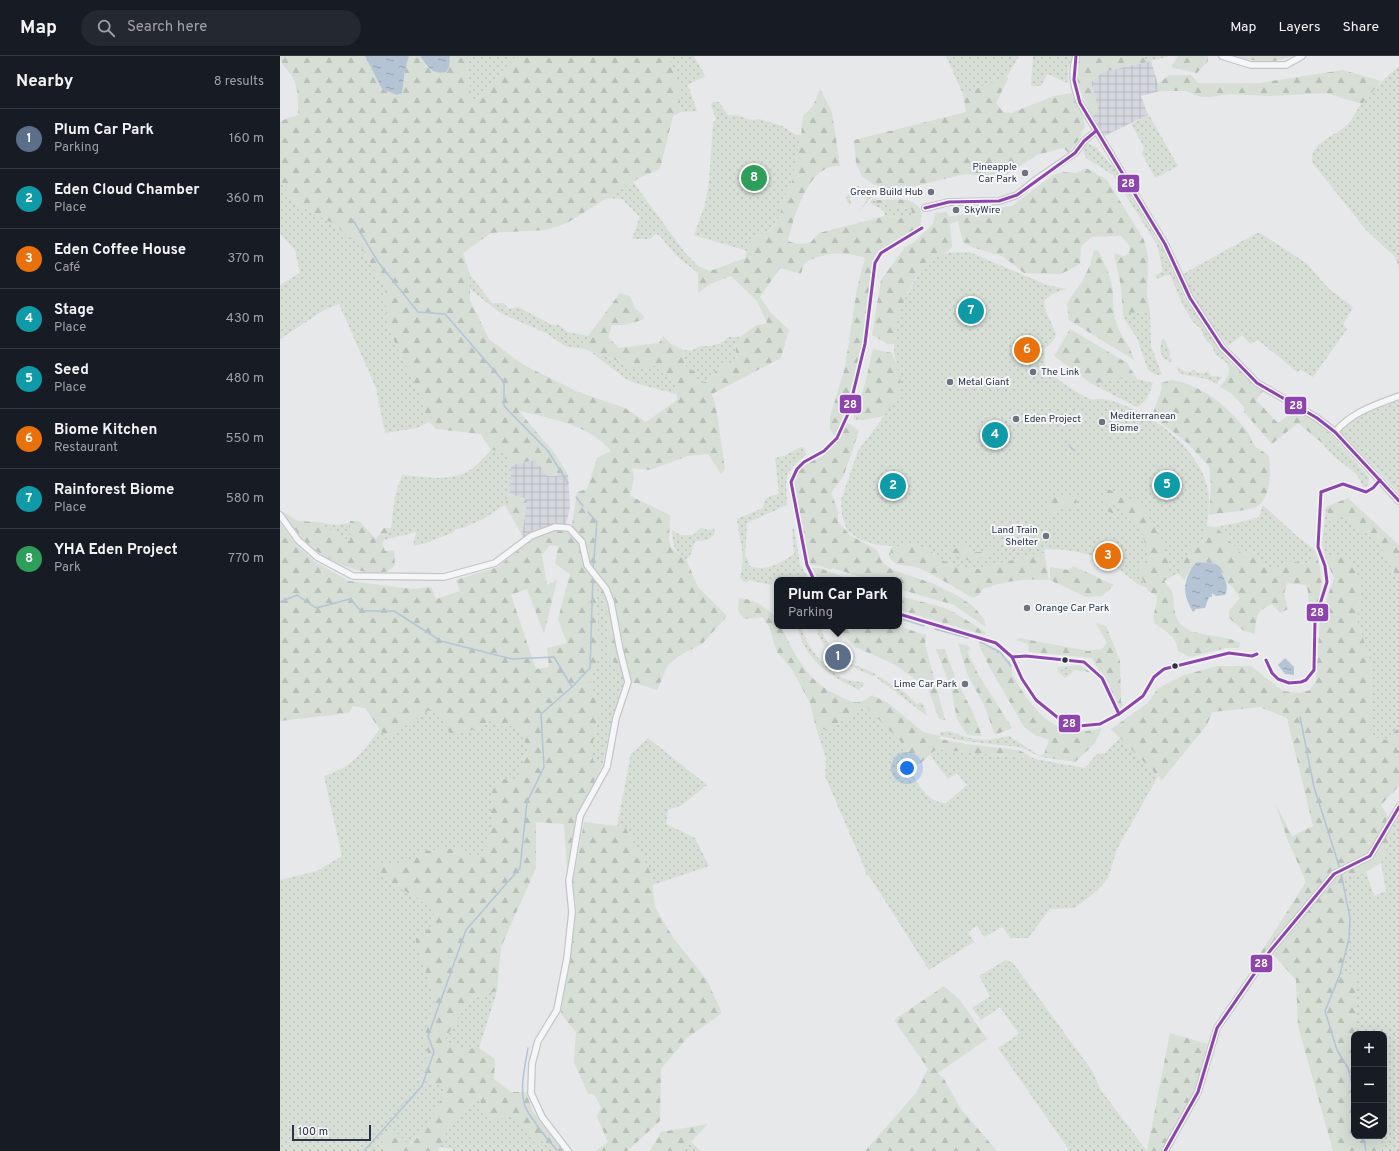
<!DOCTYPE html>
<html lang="en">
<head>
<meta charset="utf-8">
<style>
  body { margin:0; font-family:Overpass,sans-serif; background:#242831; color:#f1f3f6 }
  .controls { position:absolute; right:12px; bottom:12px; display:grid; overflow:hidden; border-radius:8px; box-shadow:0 4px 16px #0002 }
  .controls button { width:36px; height:36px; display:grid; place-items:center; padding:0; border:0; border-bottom:1px solid #363941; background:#171b24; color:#f1f3f6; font:20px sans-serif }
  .scale { position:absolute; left:12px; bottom:10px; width:79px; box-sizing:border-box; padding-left:4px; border:2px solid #2b3445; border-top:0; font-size:11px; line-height:14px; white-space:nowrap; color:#2b3445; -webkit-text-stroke:3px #f4f6f9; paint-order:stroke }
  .you { position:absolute; left:627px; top:712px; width:14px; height:14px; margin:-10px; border:3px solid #fff; border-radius:50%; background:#1a73e8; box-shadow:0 0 0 6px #1a73e833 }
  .badge { display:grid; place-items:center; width:26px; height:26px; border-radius:50%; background:#6c737f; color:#fff; font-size:13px; font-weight:700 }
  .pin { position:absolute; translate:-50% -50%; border:2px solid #fff; box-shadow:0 1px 4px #0006 }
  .popup { position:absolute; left:494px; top:521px; width:128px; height:52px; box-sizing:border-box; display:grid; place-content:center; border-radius:8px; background:#171b24; filter:drop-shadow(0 1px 3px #0005); font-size:13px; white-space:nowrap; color:#9ea1a6 }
  .popup b { font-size:15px; color:#f1f3f6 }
  .popup::after { content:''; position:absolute; left:50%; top:100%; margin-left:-8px; border:8px solid transparent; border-top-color:#171b24 }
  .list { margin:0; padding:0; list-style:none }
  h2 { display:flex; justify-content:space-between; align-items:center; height:52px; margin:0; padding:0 16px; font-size:17px }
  h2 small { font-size:13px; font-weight:400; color:#9ea1a6 }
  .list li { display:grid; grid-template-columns:26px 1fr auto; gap:12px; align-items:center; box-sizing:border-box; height:60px; padding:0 16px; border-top:1px solid #363941 }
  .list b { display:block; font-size:15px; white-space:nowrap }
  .list p { margin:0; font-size:13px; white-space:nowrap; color:#9ea1a6 }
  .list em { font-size:13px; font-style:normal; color:#9ea1a6 }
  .icon { flex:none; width:22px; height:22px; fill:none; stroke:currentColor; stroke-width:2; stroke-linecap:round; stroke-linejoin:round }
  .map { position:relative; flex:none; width:1119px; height:1095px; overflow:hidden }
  header { display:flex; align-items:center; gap:24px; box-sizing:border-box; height:56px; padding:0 20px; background:#171b24; border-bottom:1px solid #363941 }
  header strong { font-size:19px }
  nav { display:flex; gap:22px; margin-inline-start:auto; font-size:14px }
  .search { width:280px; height:36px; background:#242831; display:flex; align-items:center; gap:10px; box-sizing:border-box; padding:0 14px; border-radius:22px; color:#9ea1a6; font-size:15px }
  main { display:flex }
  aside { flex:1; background:#171b24 }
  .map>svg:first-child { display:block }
</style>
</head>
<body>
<header>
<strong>Map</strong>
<div class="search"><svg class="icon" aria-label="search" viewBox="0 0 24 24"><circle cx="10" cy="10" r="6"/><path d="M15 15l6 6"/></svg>Search here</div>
<nav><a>Map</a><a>Layers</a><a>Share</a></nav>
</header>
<main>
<aside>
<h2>Nearby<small>8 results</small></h2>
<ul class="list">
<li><span class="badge" style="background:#5c6f8a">1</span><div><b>Plum Car Park</b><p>Parking</p></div><em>160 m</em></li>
<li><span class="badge" style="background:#0f9aa8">2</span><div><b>Eden Cloud Chamber</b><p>Place</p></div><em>360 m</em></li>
<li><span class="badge" style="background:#e8710a">3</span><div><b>Eden Coffee House</b><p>Café</p></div><em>370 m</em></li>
<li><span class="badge" style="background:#0f9aa8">4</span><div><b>Stage</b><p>Place</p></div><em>430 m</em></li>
<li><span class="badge" style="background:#0f9aa8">5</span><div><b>Seed</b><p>Place</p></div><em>480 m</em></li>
<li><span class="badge" style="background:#e8710a">6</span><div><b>Biome Kitchen</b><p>Restaurant</p></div><em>550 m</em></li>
<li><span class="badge" style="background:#0f9aa8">7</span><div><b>Rainforest Biome</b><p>Place</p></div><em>580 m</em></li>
<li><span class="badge" style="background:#2e9e5b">8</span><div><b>YHA Eden Project</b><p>Park</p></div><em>770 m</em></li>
</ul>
</aside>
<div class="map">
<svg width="1119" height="1095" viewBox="0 0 1119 1095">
  <defs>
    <pattern id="industrial-grid" width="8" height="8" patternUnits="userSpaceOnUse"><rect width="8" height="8" fill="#d4d7dd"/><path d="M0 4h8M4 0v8" fill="none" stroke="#b6b9bf"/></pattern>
    <pattern id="green-dots" width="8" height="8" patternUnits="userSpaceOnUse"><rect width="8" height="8" fill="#d6ded6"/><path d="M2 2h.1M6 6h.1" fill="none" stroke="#b8bfb9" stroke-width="1.8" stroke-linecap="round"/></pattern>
    <pattern id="forest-firs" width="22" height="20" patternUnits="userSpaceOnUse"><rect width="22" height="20" fill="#d6ded6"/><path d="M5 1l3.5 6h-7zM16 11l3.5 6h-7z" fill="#b8bfb9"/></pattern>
    <pattern id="water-ripples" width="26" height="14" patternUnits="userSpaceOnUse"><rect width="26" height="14" fill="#b4c4d5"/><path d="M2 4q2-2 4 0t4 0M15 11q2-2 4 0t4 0" fill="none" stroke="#93a0af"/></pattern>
  </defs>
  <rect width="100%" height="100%" fill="#e6e8ea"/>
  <!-- industrial -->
  <g fill="url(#industrial-grid)">
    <polygon points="871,5 880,35 861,40 868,59 824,80 813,60 818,52 811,26 823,16"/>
    <polygon points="255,404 268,420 288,419 290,451 286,469 274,469 243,482 242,479 247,443 229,438 231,409"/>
  </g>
  <!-- green -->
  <g fill="url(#green-dots)">
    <polygon points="186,0 236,0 195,44 191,39"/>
    <polygon points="388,0 414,0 425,20 408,29 417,55 401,56 398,27"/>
    <polygon points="666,0 739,0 727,20 683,38"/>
    <polygon points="753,0 792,0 788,14 788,27 767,18 761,30 751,30"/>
    <polygon points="859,0 889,0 871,5"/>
    <path d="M1119,10V214L1115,201L1086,174L1032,106C1030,85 1058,80 1069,67C1074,61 1077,53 1082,47C1093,33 1106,21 1119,10Z"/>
    <polygon points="433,46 439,46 448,59 457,59 471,64 479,63 502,70 516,79 521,79 512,126 501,148 501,158 490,174 470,183 467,195 414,179 425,149 429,126 433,67 436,63 431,49"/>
    <polygon points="869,59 898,110 875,122 862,98 864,91 851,68"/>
    <path d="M807,87L816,91L835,113L884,196L905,243L949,306L947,307L936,299L932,290L924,282L921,272C909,268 895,231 890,218L876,223V219L883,215L877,189L833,119L806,102L803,94Z"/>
    <polygon points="0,125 16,148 52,167 81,190 97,219 105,228 107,270 143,345 145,362 149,366 137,372 105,377 96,332 59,248 44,254 0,283 0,229 20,217 15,194 0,177"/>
    <polygon points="353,126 406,198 418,210 418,217 399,202 379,179 376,178 370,183 352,183 360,161 342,143 327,142"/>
    <polygon points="578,130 591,141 577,158 587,144 576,135 570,142 571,149 568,147 566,141 575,131"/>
    <polygon points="593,142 597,144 596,147 632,154 630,162 605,160 603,154 590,147"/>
    <path d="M977,177H980L1026,207L1049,233L1073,251L1063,269L1067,273L1033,321L1021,314L1017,316L978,284L970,288L962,279L948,290C930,267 914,245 903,218Z"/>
    <path d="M689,196L767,229L786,233L772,238L764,245C763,257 778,274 775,281C773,286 767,290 764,294C765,299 764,305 765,309C768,319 801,340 811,343C815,344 819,342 823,343C834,344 848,351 857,355C891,371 932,410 929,449C928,466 926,483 915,498C912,502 909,509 905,512C900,517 874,530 867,531C859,532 843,515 835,510C813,497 790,493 765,493L764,496L698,513L684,512L664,505L649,494L637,489L618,490V509C608,503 606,498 613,490L597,489L579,483L567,474L562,459L561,444L578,395L604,360L616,306L614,296L615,272L621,251L631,231L641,213L649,205L666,197Z"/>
    <polygon points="190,219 212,247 224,247 228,253 238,251 272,269 279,269 288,276 308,280 304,293 285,290 266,277 220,257 190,233"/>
    <polygon points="870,256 871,290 882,319 876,319 868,314 857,282 844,263 843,257"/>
    <path d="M448,281H461L455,285L457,305L437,313L428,325L414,329L417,315L406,313L404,294L412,295C424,284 432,297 448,281Z"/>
    <polygon points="882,283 884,283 890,295 889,302 892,302 892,305 890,306 883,302 880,294"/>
    <polygon points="311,296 338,305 357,314 375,309 395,329 396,338 355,327 346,323"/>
    <path d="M897,310C902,315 907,318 914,314C919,319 922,318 928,315L931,320L942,321L937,328C925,320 912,322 899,317Z"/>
    <path d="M841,322L857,323L873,327C869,338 867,346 857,351L812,328Z"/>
    <path d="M1119,342V437L1060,376C1073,357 1099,350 1119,342Z"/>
    <path d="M1054,382L1089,421L1088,430L1083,431C1078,415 1066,411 1055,401C1050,397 1046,392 1042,387Z"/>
    <path d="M521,391L524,392L526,399C503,417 506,420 507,449L467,467L465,500L469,505V510C486,516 501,507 514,498L512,473L514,472L520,508L529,524H524L516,520L514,524L494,523L491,529L469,524L467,527L463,525L460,521C467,502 459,482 457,463L483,452L485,443L490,440L499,438L495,402L504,400Z"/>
    <path d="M211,394L224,395L231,409L229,438L225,449L203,463L185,471L174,474V476L146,487L133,490L136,476L104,484L111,472L115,440L122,419C145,421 173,427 193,412C199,407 205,400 211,394Z"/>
    <polygon points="983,449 1020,483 1034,493 1029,508 1022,507 997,514 980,508 977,497 972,494 968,499 961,497 936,471 961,466 979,461"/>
    <polygon points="1046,451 1051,468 1068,457 1070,467 1096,483 1119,525 1119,671 1106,684 1090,681 1091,607 1077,564 1081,536 1061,499 1045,502 1042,487"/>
    <polygon points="36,466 57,469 70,467 70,485"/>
    <path d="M421,472L428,474L434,473L435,476C431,485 424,485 415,485L410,500L406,503C393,494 393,489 392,474L400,479H413Z"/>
    <polygon points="316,527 326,551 329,601 344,617 344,625 333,659 322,711 313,708 313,686 320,654 310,628 319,599"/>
    <path d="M518,570H521C527,591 542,610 561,621C567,625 578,625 585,627L579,634C552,621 522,603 518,570Z"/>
    <path d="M536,570H540C543,583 556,599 568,606C577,611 588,613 597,619L593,620C570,610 541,599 536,570Z"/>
    <polygon points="785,613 794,615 785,622 778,615"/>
    <polygon points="600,621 624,636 637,648 641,646 644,650 647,660 597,622"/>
    <path d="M586,650L624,689L633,711L631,717C641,731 647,746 666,747L687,729L677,717L668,723L650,699L656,693L755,703L805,712L817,698L825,697L840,682L878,720L837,793L828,822L820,832L795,852L770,853L748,882H731L722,871L704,881L697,870L688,876L694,886L649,914L590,821L586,818L585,813L545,720L546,702L537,675L553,671Z"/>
    <path d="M154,651L192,674L214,663L221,670L237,669L248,693L236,726L219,722L211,738V775L201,806L177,792L144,795L124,807L99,819L154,853C154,871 151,873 135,882L155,946L147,968L145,984L148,998L139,1023L167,1031L146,1074L128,1089L101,1084L109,1095H0V824L37,815L62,800L44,720C74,710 81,697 100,673L106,682Z"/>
    <path d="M670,675C690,685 708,686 729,680L760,700L764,698L795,706L761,701L740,691L684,685L660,680V676Z"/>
    <polygon points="368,682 427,729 402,749 388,754 386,768 415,782 429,810 372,829 371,817 345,771 337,770 351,698"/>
    <polygon points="1119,757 1119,1095 1102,1095 1099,1080 1104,1080 1104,978 1077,978 1060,918 1069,882 1070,862 1063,821 1081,818 1086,816 1094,840 1106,835 1101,807 1114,771 1111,767"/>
    <polygon points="726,904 733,907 813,1016 820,1033 867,1095 790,1095 718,992 739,978 720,951 701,964 692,952 710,940 699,920"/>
    <polygon points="217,935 199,992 181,993 164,985 189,943"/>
    <polygon points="199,1039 203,1058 232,1060 258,1090 261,1084 272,1095 172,1095 172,1093 159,1091 168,1073"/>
    <polygon points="411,1086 421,1095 402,1095"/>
  </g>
  <!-- forest -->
  <g fill="url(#forest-firs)" fill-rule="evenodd">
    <path d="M0,0H85L102,33L117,39L122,37L125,14L129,0H140L147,12L171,3L170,0H186L191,39L195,44L236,0H388L398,27L401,56L393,60L380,113L359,122L287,167L266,174L211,177L183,197L190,219V244L209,283L242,308L298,336L345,352L366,366L397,344L395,329L375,310L357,314L338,305L304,293L308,280L340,237L350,240L355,252L364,260L362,264L345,269H332L328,281L339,292L379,287L383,280L391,288L404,294L406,313L417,315L414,329L428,325L437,313L457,305L455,285L475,270L487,267L477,245L451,220L430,228L418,237V210L430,215L465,202L470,183L491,174L501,158V148L512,126L521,79L523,60L533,50L540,33L552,56L560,110C528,107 514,161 508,185L518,188L530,187L539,177L605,160L630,162L632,154L596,147L597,144C613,145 634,138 642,157L640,168L642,172L601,197L595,207L585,288L568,358V367L579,375L563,421L551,437L558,455V466L571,480L597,494L603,507L613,514L652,527L678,540L693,550L704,563L706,571L674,549L619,533V524H591L552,512L551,514L541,510L527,509L511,426L517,413L524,406L544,395L556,382L550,373V361L565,311L577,233L585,202C563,195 545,196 524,207L521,218L500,212L480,241L491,257L509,274L501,302L432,338L436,351L445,413L441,418L428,398L408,400L370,414L352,412L354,422L350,440L390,459L389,484L392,493L406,503L418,531L447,560L422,588L402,598L388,609L377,634L352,626L329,601L326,551L316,529L319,599L310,628L319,644L320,654L313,686V707L322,711L297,759L287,813L284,768L256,766V812L221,891L217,935L189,943L164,985L181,993L199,992L215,1003L214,1023L231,1036H246L253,1056L285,1095H272L261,1084L258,1090L232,1060L212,1065L203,1058L199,1039L168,1073L158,1095H109L101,1084L112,1072L129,1089L146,1074L167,1031L139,1023L148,998L145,984L147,968L155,946L135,882C151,873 154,871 154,853L99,819L97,809L124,807L144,795L177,792L201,805L211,775V738L219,722L236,726L248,693L237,669L221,670L214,663L192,674L171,679L154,651L106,682L85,652L73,650L69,657L0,665V467L14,486L35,506L69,525L133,533L151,531L156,543L180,535L176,524L218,511L252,483L270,476L287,473L291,476L297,436L307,433L317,402L331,395C309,368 270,363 238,354L276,399L288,419L268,420L255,404L231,409L224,395L211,394L201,378L156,373L145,362L143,345L107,270L105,228L97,219L81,190L52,167L16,148L0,125V65L18,59C18,47 19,35 14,24C10,15 0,10 0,0ZM270,489L278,490L275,508L290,518L278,563L287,587L267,592L269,611L256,613L231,539L247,533L264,578L277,524L267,529L262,499Z"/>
    <path d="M800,0H859L871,5L823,16L811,26L818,52L813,60C801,38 793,25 800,0Z"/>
    <polygon points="898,0 928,0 928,5 917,17 891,11"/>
    <path d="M955,0H1012C995,8 973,6 955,0Z"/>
    <polygon points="1063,14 1101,25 1082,48 1046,37 989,40 949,38 931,41 921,41 905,35 880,35 878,28 889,19 911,19 918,27 979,27"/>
    <polygon points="727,20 728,23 716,47 723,56 731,57 774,40 791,37 803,61 805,71 801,77 802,79 789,97 783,92 757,99 723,121 685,118 627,132 609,133 593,128 582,120 576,107 574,84 686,56 683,38"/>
    <path d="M806,112L827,124L864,184L868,200L867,240L870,256L843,257L841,231L834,197L844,200L849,197L850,190L841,180L812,181L801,190L800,208L781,218L744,217L724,201L692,191L683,186L678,165L670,168L672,191C665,199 657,200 649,206C630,220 615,265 614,288H608L592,279L601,224L625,191L633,187L653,168L655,157L667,156L669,161L732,150L773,119L783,116L796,117Z"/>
    <path d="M818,194C824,205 829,217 832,229C834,241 832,253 836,266C840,280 851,290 854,304L789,264L787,247L803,224L810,209L814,195Z"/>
    <polygon points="790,273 847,307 857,323 841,322 812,328 774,300"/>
    <polygon points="593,293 612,297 620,318 621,337 604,360 583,364 573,363 585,328"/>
    <path d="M949,306L984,334L976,344L998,367L1017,353L1043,371L1054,382L1042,387L1018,367L992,388L964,356V351L951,337L940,331C946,323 952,318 947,307Z"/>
    <path d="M891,324C923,329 947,350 967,375C970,379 971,385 974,389C977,393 985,396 989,400C991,413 991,444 976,451C966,455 941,457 929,459L931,430L929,410L905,385L872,360L882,332L881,327Z"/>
    <path d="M827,433C837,437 849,441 858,448C870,456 894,507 889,521C888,523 886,524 884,525C887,529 890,532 892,536C895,544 893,555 897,563C907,583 943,577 960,587L959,592H946L910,601L898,595C896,579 886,576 875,568C871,558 878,550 877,540L868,535L856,509H870C864,472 855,461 823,443Z"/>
    <polygon points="229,438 247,443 242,479 225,449"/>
    <polygon points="772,441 796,441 797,450 784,452 769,459 768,443"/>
    <polygon points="1068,442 1119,489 1119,525 1096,483 1070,467 1068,458 1051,468 1046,451"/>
    <polygon points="822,448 838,455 843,462 821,452"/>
    <path d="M3,456L18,465L36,466L70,485V465H79L96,483L104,472H111L102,487L105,495L114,494L115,509C113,511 109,515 105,516C87,521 53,507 38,496C23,486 13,471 3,456Z"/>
    <path d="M925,470L936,471L961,497L968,499L972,494L977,497L980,508L997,514L1006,505L1029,508L1034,493C1044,518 1045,538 1030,562C1026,550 1031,540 1026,529L1007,527L1004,538L1008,553L1000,557L992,548C976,555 976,561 975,578L964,575L949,562V554L960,542L952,530L947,527L940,513L931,507L919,506L912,511L904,524L898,517L912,489L923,486Z"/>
    <path d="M637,489L649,494L664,505L683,512L698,513L764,496L769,524C745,522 725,525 702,533L699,539L693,542C674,531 656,519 636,511C628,509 619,511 613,504C610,500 611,496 611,492L618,490Z"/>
    <path d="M680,489L690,491L693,496C702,497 706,493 714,493L703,505H690L664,495L677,492Z"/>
    <polygon points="1061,499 1076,510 1081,536 1077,564 1091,607 1090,681 1106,684 1119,671 1119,730 1101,749 1114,771 1101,807 1082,818 1063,822 1070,862 1069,882 1060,918 1075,918 1077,978 1074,978 1074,1080 1099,1080 1102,1095 1053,1095 1018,970 1016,924 990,895 1042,830 973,909 1026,826 1007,782 995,747 1012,780 1033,770 1007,662 980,651 932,656 927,669 882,724 831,673 868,647 878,632 904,619 937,610 971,610 1003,635 1020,637 1030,634 1036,625 1040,563 1054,522 1045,502"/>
    <polygon points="793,510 834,529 822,540 806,541 770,524 770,511 789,514"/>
    <polygon points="532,512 540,512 571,524 539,524"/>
    <polygon points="619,540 662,551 675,557 705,576 705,579 619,554"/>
    <path d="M459,542C471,542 490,553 497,563V570H501C515,600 527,625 559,640C574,647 578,650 592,639L608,647L643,676L660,680V683L686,688L739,694L755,703L656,693L642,706L633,711L624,689L586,650L553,671L537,675L530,647L511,612L497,596L489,571L483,561L464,563L458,554Z"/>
    <polygon points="816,567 826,570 840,605 841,646 844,650 840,653 812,602 749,596 748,588 736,584 739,582 808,595 822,593 827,587"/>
    <polygon points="559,570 618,570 646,579 645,588 665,664 659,663 648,632 614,608 575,591 561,576"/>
    <polygon points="678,587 688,590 691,593 687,595 698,618 732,672 715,679 704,649 688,620"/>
    <path d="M698,587C709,591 720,595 728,604C734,610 730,615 733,620C754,656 775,685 822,672L815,687L795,706L764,698L769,684L755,679L744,671L710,612Z"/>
    <polygon points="656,593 665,593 676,624 692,654 702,680 687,679 677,663 671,632"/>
    <polygon points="800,609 810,616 785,613 778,615 777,611"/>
    <polygon points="304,766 345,771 371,817 375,851 394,883 427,924 442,957 407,982 381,1013 380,1065 347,1095 315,1095 328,1086 317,1061 321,1051 314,1038 308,1038 294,1006 296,976 281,958 296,852 293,825"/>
    <polygon points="664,930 680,944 707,983 658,1017 664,1023 681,1053 717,1095 585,1095 636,1037 648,1013 614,964"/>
    <polygon points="890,977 928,988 916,1035 882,1095 867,1095"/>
    <polygon points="428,1068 402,1095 370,1095 381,1076"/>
  </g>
  <!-- water -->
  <g fill="url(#water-ripples)">
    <polygon points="85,0 129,0 125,14 122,37 117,39 102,33"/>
    <path d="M140,0H170L169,11L166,16C152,19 147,10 140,0Z"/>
    <path d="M919,506L936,508L940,511C941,521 951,527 945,539L936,540L932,537V541H929L925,552L916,553L913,556C905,542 902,532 909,517C912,512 913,508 919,506Z"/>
    <polygon points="1005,602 1014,611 1014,619 1005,618 998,609"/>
  </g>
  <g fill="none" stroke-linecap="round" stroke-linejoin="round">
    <!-- stream -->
    <g stroke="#b4c4d5" stroke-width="1.5">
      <polyline points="73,164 98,206 138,256 165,258 224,326 224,350 268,395 288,427"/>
      <polyline points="789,389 792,393 795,394"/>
      <polyline points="296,441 303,450"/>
      <polyline points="308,456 317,466 313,514"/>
      <polyline points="0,546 17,539 36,552 70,543 81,555 114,555 161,585 232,603 274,601 292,631"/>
      <polyline points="619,562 644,570"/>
      <polyline points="655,573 688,582"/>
      <polyline points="700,586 720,596 731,610"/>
      <polyline points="1020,661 1034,731 1060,813"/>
      <polyline points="1061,817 1070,862 1069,882 1060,918 1045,955 1057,994 1068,1012 1074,1037"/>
      <path d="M248,992C245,1010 240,1029 244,1047C246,1057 270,1087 278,1095"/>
      <polyline points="1083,1080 1086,1095"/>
      <polyline points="84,1095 142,1030 154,996 148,980 186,874 240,812 247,746 264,711 261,658 292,631 310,612 313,520"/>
    </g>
    <defs>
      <g id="street">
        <path d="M796,0C791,17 793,30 800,47L885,188L910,242L942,291L977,327L1037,362L1055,376L1119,445"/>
        <polyline points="942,0 971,9 1006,9 1022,0"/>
        <polyline points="645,152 669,146 719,145 737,139 754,125 795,97 804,85 816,75"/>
        <path d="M1055,376C1072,356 1095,349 1119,340"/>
        <polyline points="0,459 18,484 37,501 73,520 164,521 215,507 251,480 275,471 289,472 302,486 307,509 326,533 331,546 340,594 348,626 336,662 327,711 300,760 289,825 292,856 287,902 277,954 258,985 252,1008 251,1037 262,1061 288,1095"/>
        <polyline points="885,1095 918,1036 937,972 990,895 1054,818 1090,800 1119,751"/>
      </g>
    </defs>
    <!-- street casing -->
    <use href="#street" stroke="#c4c6c8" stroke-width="8"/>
    <!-- street -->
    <use href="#street" stroke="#f5f6f7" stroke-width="5.5"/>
    <defs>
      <g id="bus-1">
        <polyline points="796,0 794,24 800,47 885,188 910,242 942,291 977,327 1037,362 1055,376 1119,445"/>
        <polyline points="645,152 669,146 719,145 737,139 795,97 804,85 816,75"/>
        <polyline points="1041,436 1063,428 1086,436 1093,432 1100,424"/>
        <polyline points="534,524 527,509 511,426 517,413 524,406 544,395 557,382 568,358 585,288 595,207 601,197 642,172"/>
        <polyline points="619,558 716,587 732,601 742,623 756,644 782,665 799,670 820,668 839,658 863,640 874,621 884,613 949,597 972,600 977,598"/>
        <polyline points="732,601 746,600 804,606 822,622 839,658"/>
        <polyline points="986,604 992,617 998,623 1009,627 1021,626 1026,624 1034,614 1035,564 1047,526 1045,510 1038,491 1041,436"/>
        <polyline points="885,1095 918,1036 937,972 990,895 1054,818 1090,800 1119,751"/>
      </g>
    </defs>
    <!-- bus-1 casing -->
    <use href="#bus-1" stroke="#f4f6f9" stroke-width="6"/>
    <!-- bus-1 -->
    <use href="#bus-1" stroke="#8e44ad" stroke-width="3"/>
  </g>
  <!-- markers -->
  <g fill="#6c737f" stroke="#f4f6f9" stroke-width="1.5">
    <circle cx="745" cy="117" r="4"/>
    <circle cx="651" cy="136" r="4"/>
    <circle cx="676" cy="154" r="4"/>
    <circle cx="753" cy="316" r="4"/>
    <circle cx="670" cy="326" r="4"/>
    <circle cx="736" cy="363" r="4"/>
    <circle cx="822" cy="366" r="4"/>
    <circle cx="766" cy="480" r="4"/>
    <circle cx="747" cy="552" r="4"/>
    <circle cx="685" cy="628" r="4"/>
  </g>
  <g fill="#2b3445" stroke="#f4f6f9" stroke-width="1.5">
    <circle cx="785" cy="604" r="3.5"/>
    <circle cx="895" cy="610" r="3.5"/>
  </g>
  <g text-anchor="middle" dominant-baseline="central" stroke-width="4" stroke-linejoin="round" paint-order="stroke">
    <!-- poi labels -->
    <g font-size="10" fill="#2b3445" stroke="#f4f6f9" text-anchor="start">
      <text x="737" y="111" text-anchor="end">Pineapple<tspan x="737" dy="12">Car Park</tspan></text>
      <text x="643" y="136" text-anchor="end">Green Build Hub</text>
      <text x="684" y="154">SkyWire</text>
      <text x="761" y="316">The Link</text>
      <text x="678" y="326">Metal Giant</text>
      <text x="830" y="360">Mediterranean<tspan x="830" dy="12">Biome</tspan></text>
      <text x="744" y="363">Eden Project</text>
      <text x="758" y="474" text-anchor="end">Land Train<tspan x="758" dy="12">Shelter</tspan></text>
      <text x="755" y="552">Orange Car Park</text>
      <text x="677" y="628" text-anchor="end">Lime Car Park</text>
    </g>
  </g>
  <g stroke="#f4f6f9" stroke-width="1.5">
    <rect x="837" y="118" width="23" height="19" rx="4" fill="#8e44ad"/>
    <rect x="559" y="338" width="23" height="20" rx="4" fill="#8e44ad"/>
    <rect x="1004" y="340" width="23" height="19" rx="4" fill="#8e44ad"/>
    <rect x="1026" y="547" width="23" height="19" rx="4" fill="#8e44ad"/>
    <rect x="778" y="658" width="23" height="19" rx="4" fill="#8e44ad"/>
    <rect x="970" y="898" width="23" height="19" rx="4" fill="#8e44ad"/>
  </g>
  <g font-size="11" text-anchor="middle" font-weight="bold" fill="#fff">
    <text x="848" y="131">28</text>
    <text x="570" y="352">28</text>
    <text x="1016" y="353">28</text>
    <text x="1037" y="560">28</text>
    <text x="789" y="671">28</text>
    <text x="981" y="911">28</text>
  </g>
</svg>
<div class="controls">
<button>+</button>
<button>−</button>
<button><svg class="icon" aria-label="layers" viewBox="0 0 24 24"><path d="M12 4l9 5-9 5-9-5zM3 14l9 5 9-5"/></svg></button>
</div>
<div class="scale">100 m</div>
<div class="you"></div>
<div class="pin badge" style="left:558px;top:601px;background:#5c6f8a">1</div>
<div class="popup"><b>Plum Car Park</b>Parking</div>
<div class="pin badge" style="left:613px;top:430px;background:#0f9aa8">2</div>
<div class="pin badge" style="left:828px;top:500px;background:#e8710a">3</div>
<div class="pin badge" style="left:715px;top:379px;background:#0f9aa8">4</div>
<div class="pin badge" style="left:887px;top:429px;background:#0f9aa8">5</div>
<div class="pin badge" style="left:747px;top:294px;background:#e8710a">6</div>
<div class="pin badge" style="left:691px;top:255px;background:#0f9aa8">7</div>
<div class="pin badge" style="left:474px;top:122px;background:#2e9e5b">8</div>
</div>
</main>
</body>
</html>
